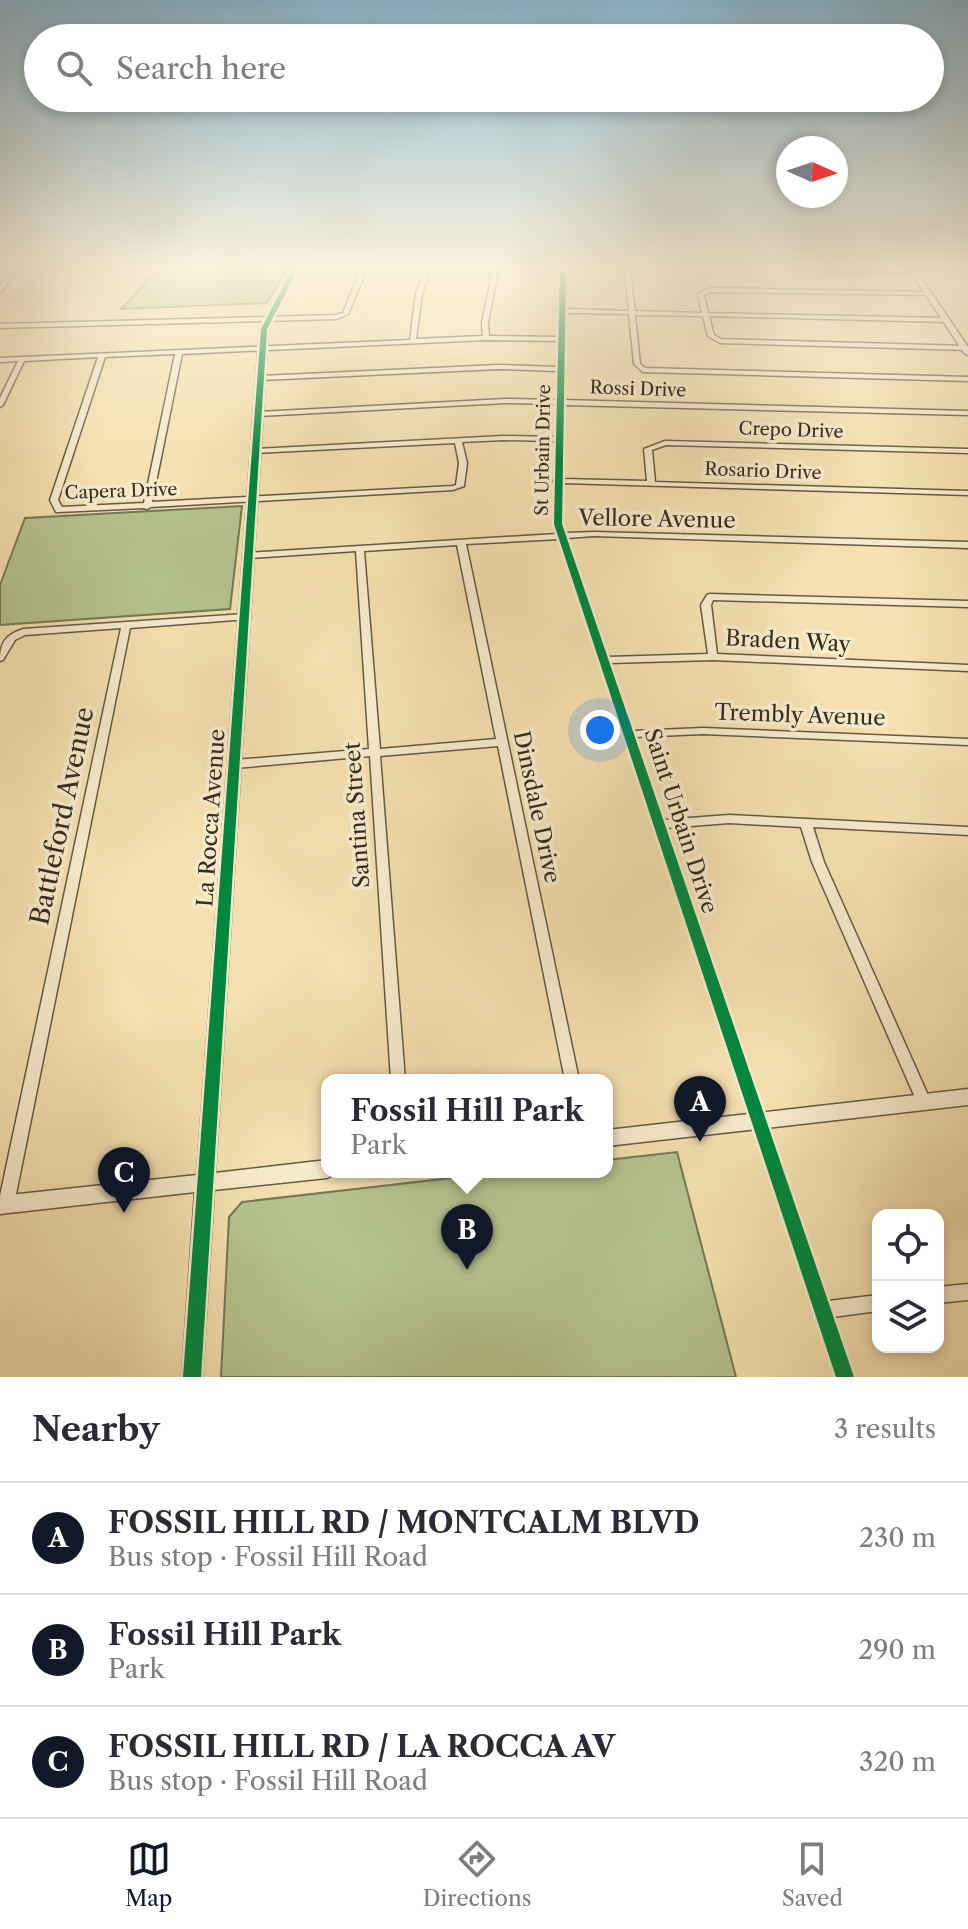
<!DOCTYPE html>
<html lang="en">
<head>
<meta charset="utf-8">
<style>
  body { margin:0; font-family:"Libre Caslon Text",serif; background:#f7f7f7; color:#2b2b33 }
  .controls { position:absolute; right:24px; bottom:24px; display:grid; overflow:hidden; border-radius:16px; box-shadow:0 4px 12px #0003 }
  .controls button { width:72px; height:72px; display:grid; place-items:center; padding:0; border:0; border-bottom:2px solid #e1e1e2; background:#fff; color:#2b2b33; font:40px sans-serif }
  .compass { position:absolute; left:776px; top:136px; width:72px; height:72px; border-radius:50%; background:#fff; box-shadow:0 4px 12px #0003; rotate:93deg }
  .you { position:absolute; left:600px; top:730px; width:28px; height:28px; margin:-20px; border:6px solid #fff; border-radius:50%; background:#1a73e8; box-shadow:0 0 0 12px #1a73e833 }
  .badge { display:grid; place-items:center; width:52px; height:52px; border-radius:50%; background:#111827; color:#fff; font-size:26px; font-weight:700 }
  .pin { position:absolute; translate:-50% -66px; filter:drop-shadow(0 2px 4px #0008) }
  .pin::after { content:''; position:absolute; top:42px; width:28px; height:24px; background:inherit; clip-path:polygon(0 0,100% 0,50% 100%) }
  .popup { position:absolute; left:321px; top:1074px; width:292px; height:104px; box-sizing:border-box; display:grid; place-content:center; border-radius:16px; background:#fff; filter:drop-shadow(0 2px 6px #0005); font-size:26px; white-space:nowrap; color:#7c7c81 }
  .popup b { font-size:30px; color:#2b2b33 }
  .popup::after { content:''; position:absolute; left:50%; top:100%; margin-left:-16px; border:16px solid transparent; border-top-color:#fff }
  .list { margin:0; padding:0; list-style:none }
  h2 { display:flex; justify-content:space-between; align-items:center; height:104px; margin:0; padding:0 32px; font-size:34px }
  h2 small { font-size:26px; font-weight:400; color:#7c7c81 }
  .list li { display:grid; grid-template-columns:52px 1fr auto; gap:24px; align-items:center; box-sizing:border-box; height:112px; padding:0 32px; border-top:2px solid #e1e1e2 }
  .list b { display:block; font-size:30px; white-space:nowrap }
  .list p { margin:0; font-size:26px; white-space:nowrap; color:#7c7c81 }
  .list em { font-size:26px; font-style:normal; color:#7c7c81 }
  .icon { flex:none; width:44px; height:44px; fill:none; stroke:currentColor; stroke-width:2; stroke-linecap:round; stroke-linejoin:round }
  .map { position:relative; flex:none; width:968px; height:1377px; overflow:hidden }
  .search { position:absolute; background:#fff; box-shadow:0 4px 12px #0003; left:24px; right:24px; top:24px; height:88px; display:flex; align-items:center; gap:20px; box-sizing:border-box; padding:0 28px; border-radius:44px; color:#7c7c81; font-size:30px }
  .sheet { height:440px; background:#fff }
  nav { display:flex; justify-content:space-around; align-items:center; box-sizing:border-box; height:112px; border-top:2px solid #e1e1e2; background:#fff; font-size:22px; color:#7c7c81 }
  nav a { display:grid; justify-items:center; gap:4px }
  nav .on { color:#111827 }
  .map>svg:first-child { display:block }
</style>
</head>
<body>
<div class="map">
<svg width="968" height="1377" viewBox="0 0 968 1377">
  <rect width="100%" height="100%" fill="#f4e0b0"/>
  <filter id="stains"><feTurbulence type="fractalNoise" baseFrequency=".0025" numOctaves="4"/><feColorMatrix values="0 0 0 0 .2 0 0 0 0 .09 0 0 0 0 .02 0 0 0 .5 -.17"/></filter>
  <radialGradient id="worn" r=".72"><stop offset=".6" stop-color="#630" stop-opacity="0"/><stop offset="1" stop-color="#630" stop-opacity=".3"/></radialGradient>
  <!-- green -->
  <g fill="#b5c390" stroke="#767858" stroke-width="2">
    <polygon points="159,269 287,269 267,303 121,309"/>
    <polygon points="242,506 230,609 0,625 0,585 25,518"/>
    <polygon points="677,1152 736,1377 221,1377 229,1217 242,1202 504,1172 607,1172 607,1160"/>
  </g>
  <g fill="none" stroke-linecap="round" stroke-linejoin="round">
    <defs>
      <g id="minor">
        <polygon points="11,269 16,269 2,291 0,292 0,285"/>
        <polygon points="361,269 367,269 348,314 337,319 0,328 0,324 336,315 343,313"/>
        <path d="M425,269H431L422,293L416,339L483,336L482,323L493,269H498L488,323L489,336L559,337L558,311L561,269H566L565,309L629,311L625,269H630L635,311L702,313L698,294L710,288L929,292L932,294L931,295L711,292L704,295L708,313L946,318L949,320L946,322L709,316L714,335L721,339L968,346V350L720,343L708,336L703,316L635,315L640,364L645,368L968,377V381L643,372L634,364L629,314L565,313L564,400L968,411V415L564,405L563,479L647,481L644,449L665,441L968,449V453L666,445L652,450L655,482L968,491V495L563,483L562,524L565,533L594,532L968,542V548L594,536L567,538L608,657L708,654L701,605L707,595L710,594L968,601V607L713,600L711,605L717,654L968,665V671L713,660L610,663L633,731L703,728L968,739V745L703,734L635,737L663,820L729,815L968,827V835L813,827L824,862L931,1102L929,1107L924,1108L919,1107L917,1102L812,862L801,827L729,823L666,828L828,1301L878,1295V1311L833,1317L854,1377H836L559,539L466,544L579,1080H565L498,746L380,756L405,1080H391L370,756L235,768L230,764L235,760L369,749L356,551L249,558L245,555L246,553L557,534L554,524L555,483L553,481L555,479L556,441L503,440L462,442L467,463L464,486L453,490L151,507L147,509L143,508L59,512H56L50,500L98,357L24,361L3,405L0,407V398L18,361L0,362V358L410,340L416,293ZM486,340L558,341V367L499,365L261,376L258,378L261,380L499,369L558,371L557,400L505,399L259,412L255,414L259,416L505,403L557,404L556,437L503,436L256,449L252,451L253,453L455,443L459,463L456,485L453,486L152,502L182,354ZM175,354L144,503L62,507L58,500L105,357ZM457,545L496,739L380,749L364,551Z"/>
        <polygon points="807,269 914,269 917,271 914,273 810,271"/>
        <path d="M245,614L250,617L248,619L130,628L14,1204L12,1209L6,1211L0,1209V1196L121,628L25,635L15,640L3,660L0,661C0,642 6,635 23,629Z"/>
        <polygon points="968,1284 968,1300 938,1303 938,1287"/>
      </g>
      <g id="tertiary">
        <polygon points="292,269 298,269 268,329 215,1173 327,1160 327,1172 335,1172 333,1175 327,1178 214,1190 202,1377 182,1377 195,1192 0,1214 0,1196 197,1175 260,329"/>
        <polygon points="909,269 915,269 968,347 968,355 964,353"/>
        <polygon points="968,1089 968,1105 607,1146 607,1130"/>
      </g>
    </defs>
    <!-- minor casing -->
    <use href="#minor" stroke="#665945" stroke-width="3"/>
    <!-- tertiary casing -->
    <use href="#tertiary" stroke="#665945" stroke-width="3"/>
    <!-- minor -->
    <use href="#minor" fill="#f8ebcc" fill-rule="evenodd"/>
    <!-- tertiary -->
    <use href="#tertiary" fill="#f8ebcc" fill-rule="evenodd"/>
    <defs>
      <g id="cycleway">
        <polygon points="292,269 298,269 267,329 201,1377 183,1377 261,329"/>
        <polygon points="560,269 566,269 562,524 854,1377 836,1377 554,524"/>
      </g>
    </defs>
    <!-- cycleway casing -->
    <use href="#cycleway" stroke="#f8ebcc" stroke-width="5"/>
    <!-- cycleway -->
    <use href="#cycleway" fill="#00873e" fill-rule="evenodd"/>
  </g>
  <!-- sky -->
  <linearGradient id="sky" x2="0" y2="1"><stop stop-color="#89b8d2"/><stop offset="0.58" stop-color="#faf1db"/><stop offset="1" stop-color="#faf1db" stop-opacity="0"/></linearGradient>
  <rect width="968" height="461" fill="url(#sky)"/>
  <g text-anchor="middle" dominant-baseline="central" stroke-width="7" stroke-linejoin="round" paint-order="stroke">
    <!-- far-street labels -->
    <g font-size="18" fill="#372c21" stroke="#f8ebcc">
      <text transform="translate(638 389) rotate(2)">Rossi Drive</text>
      <text transform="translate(791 430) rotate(2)">Crepo Drive</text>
      <text transform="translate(543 450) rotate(-89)">St Urbain Drive</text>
      <text transform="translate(763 471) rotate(2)">Rosario Drive</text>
      <text transform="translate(121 491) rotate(-2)">Capera Drive</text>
    </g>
    <!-- street labels -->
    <g font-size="22" fill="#372c21" stroke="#f8ebcc">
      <text transform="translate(657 519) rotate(1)">Vellore Avenue</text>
      <text transform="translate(788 641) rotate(3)">Braden Way</text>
      <text transform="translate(800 715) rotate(2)">Trembly Avenue</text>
      <text transform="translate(537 807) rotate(78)">Dinsdale Drive</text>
      <text transform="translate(357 815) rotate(-94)">Santina Street</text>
      <text transform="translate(211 818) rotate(-86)">La Rocca Avenue</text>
      <text transform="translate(681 821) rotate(72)">Saint Urbain Drive</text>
    </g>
    <!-- near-street labels -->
    <g font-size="26" fill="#372c21" stroke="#f8ebcc">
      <text transform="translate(62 816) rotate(-78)">Battleford Avenue</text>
    </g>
  </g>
  <rect width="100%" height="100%" filter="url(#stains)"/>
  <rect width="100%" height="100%" fill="url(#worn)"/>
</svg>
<div class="controls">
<button><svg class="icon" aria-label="locate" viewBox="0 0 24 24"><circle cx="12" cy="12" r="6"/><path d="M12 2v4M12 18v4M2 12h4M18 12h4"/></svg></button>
<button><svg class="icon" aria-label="layers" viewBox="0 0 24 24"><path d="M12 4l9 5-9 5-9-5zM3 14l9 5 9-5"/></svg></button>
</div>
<svg class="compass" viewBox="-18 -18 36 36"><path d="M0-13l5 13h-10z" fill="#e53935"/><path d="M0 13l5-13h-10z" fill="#7c7c81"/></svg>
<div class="you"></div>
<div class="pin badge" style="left:700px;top:1142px">A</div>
<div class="pin badge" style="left:467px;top:1270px">B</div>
<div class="popup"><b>Fossil Hill Park</b>Park</div>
<div class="pin badge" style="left:124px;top:1213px">C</div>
<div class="search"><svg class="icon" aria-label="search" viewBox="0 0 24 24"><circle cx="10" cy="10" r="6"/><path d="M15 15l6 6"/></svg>Search here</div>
</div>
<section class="sheet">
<h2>Nearby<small>3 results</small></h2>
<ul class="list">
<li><span class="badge">A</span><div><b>FOSSIL HILL RD / MONTCALM BLVD</b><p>Bus stop · Fossil Hill Road</p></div><em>230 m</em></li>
<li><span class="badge">B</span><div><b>Fossil Hill Park</b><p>Park</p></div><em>290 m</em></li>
<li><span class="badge">C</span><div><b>FOSSIL HILL RD / LA ROCCA AV</b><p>Bus stop · Fossil Hill Road</p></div><em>320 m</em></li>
</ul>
</section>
<nav>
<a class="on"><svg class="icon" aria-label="map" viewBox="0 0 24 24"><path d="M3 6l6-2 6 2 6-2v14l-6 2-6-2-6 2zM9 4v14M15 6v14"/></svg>Map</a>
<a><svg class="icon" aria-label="directions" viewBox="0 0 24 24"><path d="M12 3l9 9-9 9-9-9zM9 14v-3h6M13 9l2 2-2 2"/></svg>Directions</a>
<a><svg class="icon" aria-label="saved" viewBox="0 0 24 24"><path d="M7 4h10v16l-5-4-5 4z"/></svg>Saved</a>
</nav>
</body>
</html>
